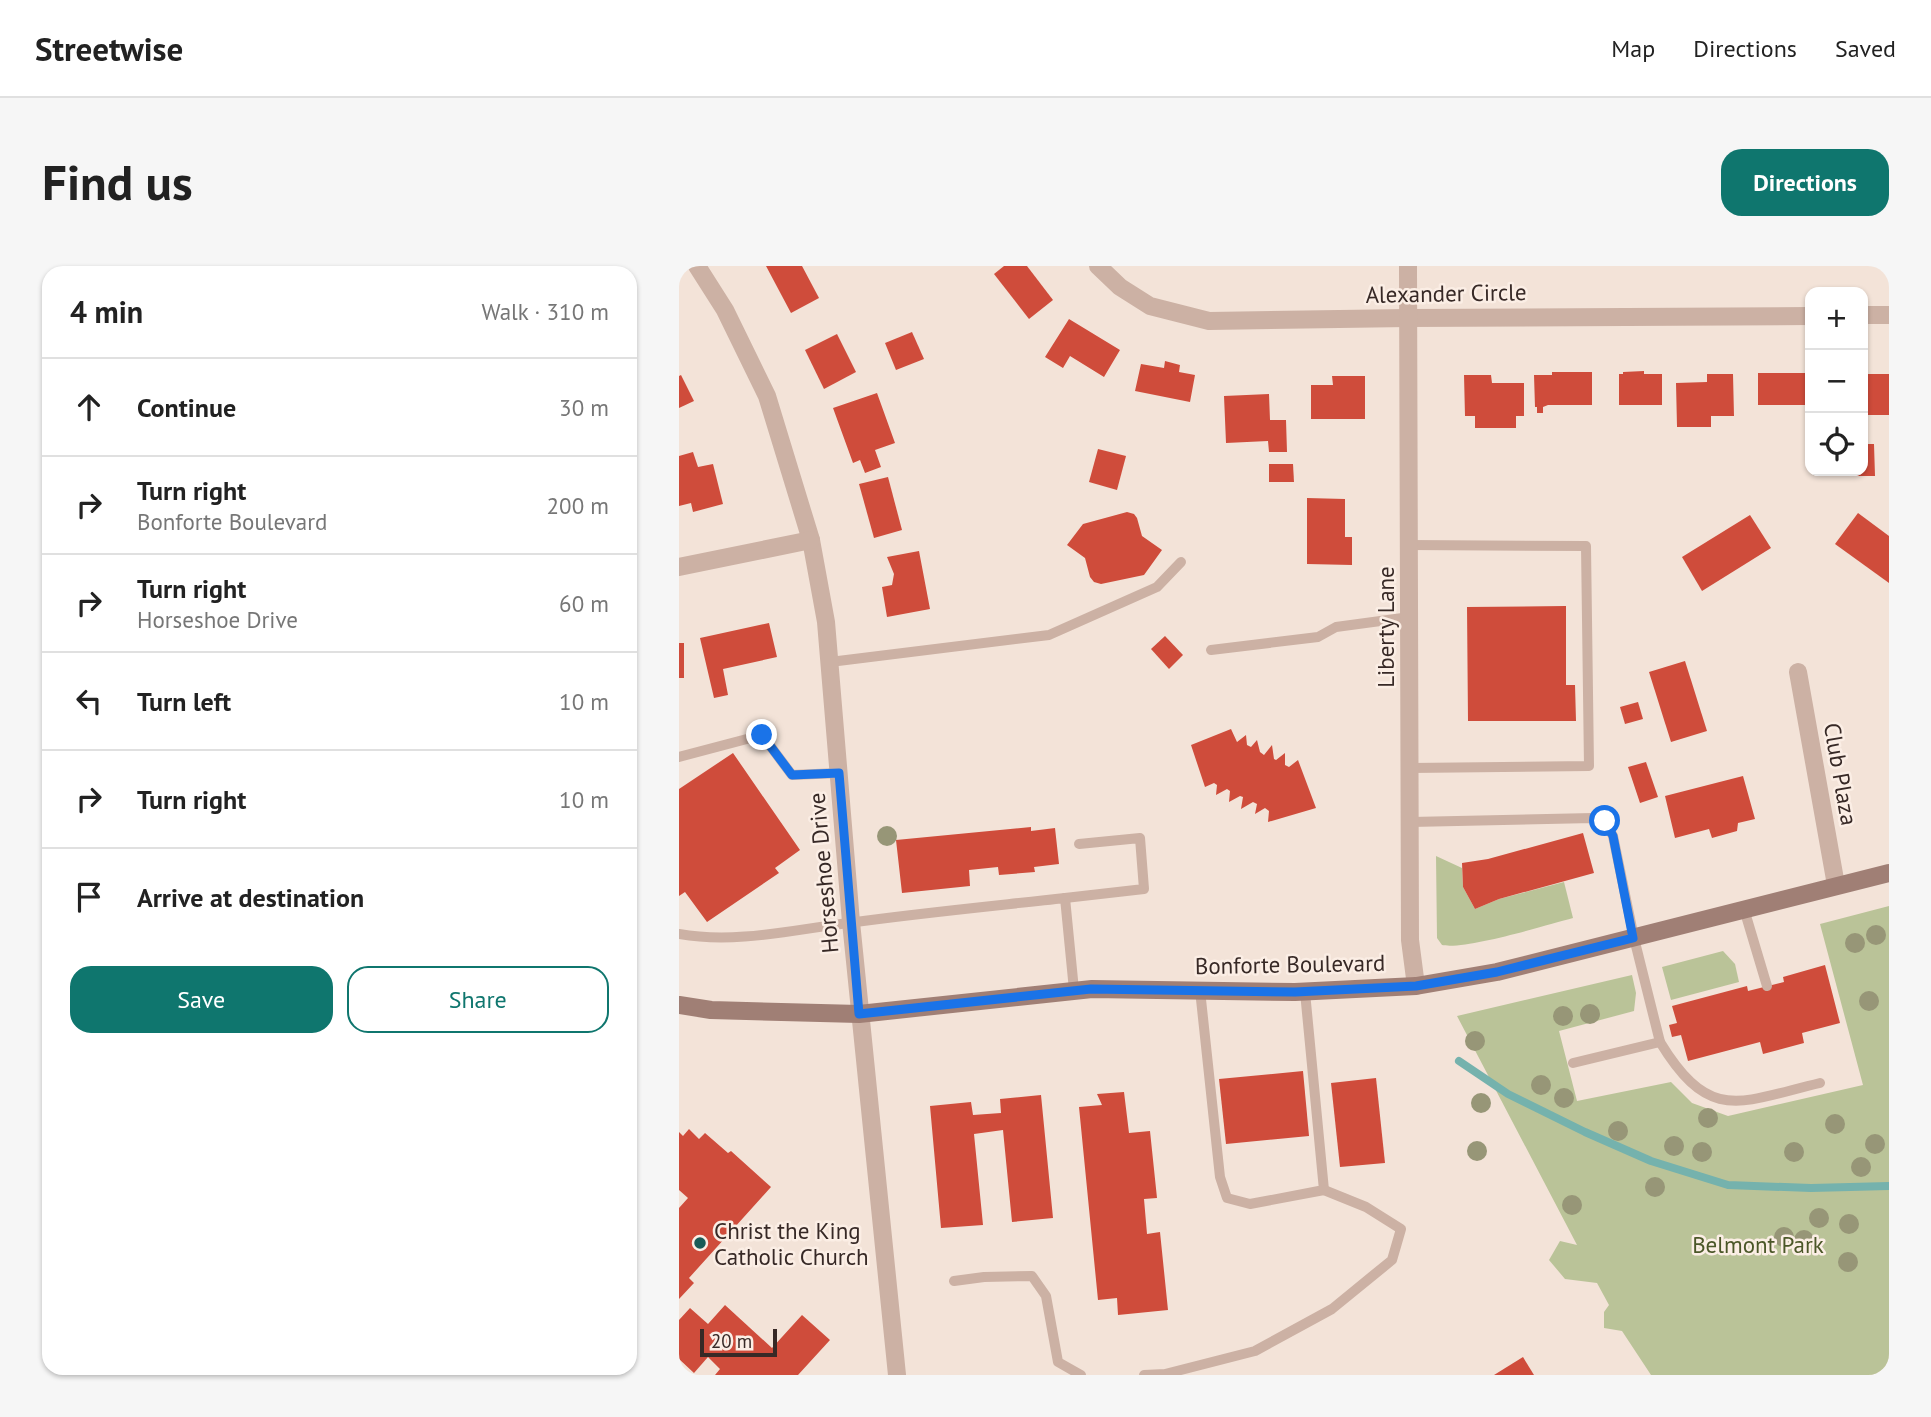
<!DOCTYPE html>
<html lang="en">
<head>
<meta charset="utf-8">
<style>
  body { margin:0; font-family:"PT Sans",sans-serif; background:#f6f6f6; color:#222 }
  .controls { position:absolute; right:21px; top:21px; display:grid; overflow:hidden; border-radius:14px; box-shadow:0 2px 5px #0004 }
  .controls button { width:63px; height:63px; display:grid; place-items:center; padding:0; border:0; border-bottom:2px solid #e0e0e0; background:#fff; color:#222; font:35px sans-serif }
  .scale { position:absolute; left:21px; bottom:18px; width:77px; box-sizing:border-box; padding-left:7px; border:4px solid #372926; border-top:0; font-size:19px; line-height:24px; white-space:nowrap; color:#372926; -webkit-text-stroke:5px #fbeee5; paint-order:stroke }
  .stop { position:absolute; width:21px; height:21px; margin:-16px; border:5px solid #1a73e8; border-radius:50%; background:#fff }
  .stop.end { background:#1a73e8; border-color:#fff; box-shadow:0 2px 7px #0008 }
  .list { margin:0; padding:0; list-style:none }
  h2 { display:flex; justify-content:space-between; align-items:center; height:91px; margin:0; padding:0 28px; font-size:30px }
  h2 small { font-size:23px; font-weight:400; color:#767676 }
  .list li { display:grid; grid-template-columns:46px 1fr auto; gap:21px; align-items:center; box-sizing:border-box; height:98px; padding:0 28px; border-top:2px solid #e0e0e0 }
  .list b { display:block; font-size:26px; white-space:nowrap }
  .list p { margin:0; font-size:23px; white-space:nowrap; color:#767676 }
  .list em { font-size:23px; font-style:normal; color:#767676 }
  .actions { display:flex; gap:14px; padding:21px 28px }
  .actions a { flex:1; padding:16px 0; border:2px solid #0f766e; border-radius:21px; text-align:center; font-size:24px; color:#0f766e }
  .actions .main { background:#0f766e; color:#fff }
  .icon { flex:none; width:38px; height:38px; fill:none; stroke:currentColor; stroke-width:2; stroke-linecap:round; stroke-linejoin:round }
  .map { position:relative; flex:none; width:1210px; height:1109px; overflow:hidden; border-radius:21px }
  header { display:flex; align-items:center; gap:42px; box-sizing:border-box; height:98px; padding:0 35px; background:#fff; border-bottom:2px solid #e0e0e0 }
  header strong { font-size:33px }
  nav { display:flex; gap:38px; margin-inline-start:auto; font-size:24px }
  .intro { display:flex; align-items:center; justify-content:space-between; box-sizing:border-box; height:168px; padding:0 42px }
  h1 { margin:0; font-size:49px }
  .button { padding:18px 32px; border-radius:21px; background:#0f766e; color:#fff; font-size:24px; font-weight:700 }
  main { display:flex; gap:42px; padding:0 42px }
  aside { flex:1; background:#fff; border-radius:21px; box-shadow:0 2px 5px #0004 }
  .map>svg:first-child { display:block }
</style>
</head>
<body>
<header>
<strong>Streetwise</strong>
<nav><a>Map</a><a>Directions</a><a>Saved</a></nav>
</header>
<div class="intro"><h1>Find us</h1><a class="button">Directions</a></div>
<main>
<aside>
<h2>4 min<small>Walk · 310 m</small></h2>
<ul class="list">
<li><svg class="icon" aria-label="ahead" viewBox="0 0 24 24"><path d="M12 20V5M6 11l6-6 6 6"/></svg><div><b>Continue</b></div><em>30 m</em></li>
<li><svg class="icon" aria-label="right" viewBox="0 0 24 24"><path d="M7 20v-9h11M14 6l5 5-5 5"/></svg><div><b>Turn right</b><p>Bonforte Boulevard</p></div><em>200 m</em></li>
<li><svg class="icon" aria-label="right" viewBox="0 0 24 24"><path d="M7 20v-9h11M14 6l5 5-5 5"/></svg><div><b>Turn right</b><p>Horseshoe Drive</p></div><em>60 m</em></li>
<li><svg class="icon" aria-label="left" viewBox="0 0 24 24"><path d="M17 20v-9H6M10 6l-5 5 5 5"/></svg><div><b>Turn left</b></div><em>10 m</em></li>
<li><svg class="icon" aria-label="right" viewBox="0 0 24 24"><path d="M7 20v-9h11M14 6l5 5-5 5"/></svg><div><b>Turn right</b></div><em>10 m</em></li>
<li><svg class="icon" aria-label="arrive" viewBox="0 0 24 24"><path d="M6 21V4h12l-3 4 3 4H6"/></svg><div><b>Arrive at destination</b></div></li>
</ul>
<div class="actions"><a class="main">Save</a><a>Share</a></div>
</aside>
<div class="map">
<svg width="1210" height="1109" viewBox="0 0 1210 1109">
  <rect width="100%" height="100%" fill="#f3e3d8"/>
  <!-- green -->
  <g fill="#bac398">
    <path d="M757,590L783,602L784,621L796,643L820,633L885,616L894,652C867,659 787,684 763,679L758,672Z"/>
    <polygon points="1210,640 1210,1109 972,1109 943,1065 925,1062 925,1046 930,1039 918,1017 886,1013 870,994 881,975 898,979 778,750 953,709 957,727 955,745 880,765 898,835 992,816 1013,837 1049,850 1184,819 1141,658"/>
    <polygon points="1044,685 1056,698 1060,716 992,734 983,701"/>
  </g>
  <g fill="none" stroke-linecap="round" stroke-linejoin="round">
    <!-- stream -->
    <polyline stroke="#75b2ad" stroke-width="8" points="780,795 829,828 906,866 972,895 1049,919 1132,922 1210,920"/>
  </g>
  <!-- building -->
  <g fill="#cf4c3b">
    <polygon points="87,0 123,0 140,32 112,47"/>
    <polygon points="325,0 348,0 374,34 350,53 315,8"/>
    <polygon points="390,53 441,84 425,111 391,90 384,102 366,91"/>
    <polygon points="233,66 245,93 217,104 206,77"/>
    <polygon points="158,68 177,106 145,123 126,84"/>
    <polygon points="486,95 501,99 500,106 516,109 511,136 456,125 462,98 485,102"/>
    <polygon points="965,105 965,108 983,108 983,139 940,139 940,108 944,108 944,106"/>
    <polygon points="873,106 913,106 913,139 869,139 864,141 864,147 858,147 858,141 856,141 855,109 873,109"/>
    <rect x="1079" y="107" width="52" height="32"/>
    <polygon points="1028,108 1054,108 1055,150 1032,150 1032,161 998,161 997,117 1028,116"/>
    <rect x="1184" y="108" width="26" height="41"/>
    <polygon points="2,109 15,135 0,142 0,110"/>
    <polygon points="785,109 812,109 813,117 845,117 845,150 837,150 837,162 796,162 796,150 786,150"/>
    <polygon points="653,110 686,110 686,153 632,153 632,119 654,119"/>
    <polygon points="198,127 216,177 196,184 202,201 186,207 181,194 174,197 154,142"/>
    <polygon points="590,128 591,154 607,154 608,186 590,186 589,175 547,177 545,130"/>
    <polygon points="1184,178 1195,178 1196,210 1150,210 1150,205 1184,205"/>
    <polygon points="419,183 447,190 438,224 410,216"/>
    <polygon points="14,186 19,201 34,198 44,238 14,246 12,237 0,240 0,190"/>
    <polygon points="590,198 614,198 615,216 590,216"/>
    <polygon points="209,211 223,264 195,272 180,218"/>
    <polygon points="628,232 666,233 666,271 673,271 673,299 628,298"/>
    <polygon points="448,246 455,248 458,252 463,270 483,284 465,309 422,318 415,316 411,311 406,292 388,279 404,258"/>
    <polygon points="1179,247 1210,270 1210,317 1156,278"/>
    <polygon points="1071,249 1092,282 1023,325 1003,291"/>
    <polygon points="240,285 251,343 208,351 203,321 213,319 215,308 208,291"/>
    <polygon points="887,340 887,419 896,419 897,455 789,455 788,341"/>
    <polygon points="90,357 98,391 44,403 49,429 35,432 21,372"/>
    <polygon points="486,370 504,389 490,403 472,383"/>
    <rect x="0" y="377" width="5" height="35"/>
    <polygon points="1006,395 1028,465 992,476 970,406"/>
    <polygon points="959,436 964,453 946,458 941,441"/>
    <polygon points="552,463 558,476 567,469 568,479 572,481 578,474 581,486 585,489 593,479 595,493 597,494 606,487 606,499 610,501 619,494 637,542 589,556 590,545 586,542 576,548 578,538 574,536 562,543 564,531 561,530 550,536 551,525 548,523 537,529 538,519 535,517 526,521 512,479"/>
    <polygon points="54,487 121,584 96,602 100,607 28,656 6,626 0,630 0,523"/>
    <polygon points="967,496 979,531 961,537 949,501"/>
    <polygon points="1064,510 1076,553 1059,557 1058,565 1033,572 1030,563 996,572 986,530"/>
    <polygon points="352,561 352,565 376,562 380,598 355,601 356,606 320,609 319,601 290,604 291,620 223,627 217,574"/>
    <polygon points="904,567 915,607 820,633 796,643 784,621 783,597 809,593"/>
    <polygon points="1146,699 1161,757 1123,767 1125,777 1084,788 1081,776 1009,795 1002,769 993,771 990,759 998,757 993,740 1068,720 1069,725 1105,716 1104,711"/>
    <polygon points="624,805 630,870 547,878 540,813"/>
    <polygon points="697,812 706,897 661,901 652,817"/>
    <polygon points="445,826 450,867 471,865 478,932 465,933 468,968 481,966 489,1044 439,1049 438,1032 419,1034 400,841 423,839 418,828"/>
    <polygon points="362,829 374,952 333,956 324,864 295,868 304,959 262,962 251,840 292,836 294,849 322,847 321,833"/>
    <polygon points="10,863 20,873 26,867 49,887 52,885 92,921 10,1012 15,1017 0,1033 0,942 9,932 0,924 0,866 4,870"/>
    <polygon points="46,1039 93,1082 123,1049 151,1074 119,1109 36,1109 41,1103 29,1091 15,1107 0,1093 0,1054 11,1042 29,1058"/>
    <polygon points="844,1091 855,1109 815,1109"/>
  </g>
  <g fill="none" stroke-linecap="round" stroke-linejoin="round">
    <!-- service -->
    <g stroke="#ccb1a4" stroke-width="10">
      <polyline points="730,279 907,280 910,500 731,502"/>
      <polyline points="532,384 639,371 657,361 731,351"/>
      <polyline points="151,396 370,369 478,321 502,296"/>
      <polyline points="0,491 83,469 113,509 160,507"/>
      <polyline points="732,556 914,552 926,556 934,570 955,672 981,776 894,797"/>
      <polyline points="386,632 465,623 461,572 400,578"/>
      <polyline points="1065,643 1088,720"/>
      <path d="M0,668C56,678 113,664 169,657C241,647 314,640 386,632L395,724"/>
      <polyline points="521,724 541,911 548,932 571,938 645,924 626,726"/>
      <path d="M981,776C1031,858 1061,836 1141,817"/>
      <polyline points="275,1015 305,1011 353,1010 367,1030 379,1096 402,1109"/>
      <polyline points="465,1109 486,1108 576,1085 653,1043 713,994 722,963 687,941 645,924"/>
    </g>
    <!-- minor -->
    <g stroke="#ccb1a4" stroke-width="18">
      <polyline points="18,0 46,44 88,130 132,274 147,356 172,656 218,1109"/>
      <polyline points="419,0 441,21 471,40 530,55 729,52 1131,50"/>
      <polyline points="729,0 731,674 737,720"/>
      <polyline points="1184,49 1210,49"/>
      <polyline points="0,301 132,274"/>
      <polyline points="1119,406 1157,619"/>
    </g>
    <!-- secondary -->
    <polyline stroke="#a07f75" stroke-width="18" points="0,739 32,744 180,748 413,723 616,726 737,720 818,706 1210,607"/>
  </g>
  <!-- trees -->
  <g fill="#979677">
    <circle cx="208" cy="570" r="10"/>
    <circle cx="1197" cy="669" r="10"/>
    <circle cx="1176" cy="677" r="10"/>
    <circle cx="1190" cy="735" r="10"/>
    <circle cx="911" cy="748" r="10"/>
    <circle cx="884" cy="750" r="10"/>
    <circle cx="796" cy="775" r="10"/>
    <circle cx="862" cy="819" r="10"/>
    <circle cx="885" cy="832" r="10"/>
    <circle cx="802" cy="837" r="10"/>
    <circle cx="1029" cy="852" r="10"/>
    <circle cx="1156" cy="858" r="10"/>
    <circle cx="939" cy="865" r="10"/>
    <circle cx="1196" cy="878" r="10"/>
    <circle cx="995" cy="880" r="10"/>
    <circle cx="798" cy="885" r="10"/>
    <circle cx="1023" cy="886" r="10"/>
    <circle cx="1115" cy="886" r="10"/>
    <circle cx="1182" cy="901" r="10"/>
    <circle cx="976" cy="921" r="10"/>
    <circle cx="893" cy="939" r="10"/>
    <circle cx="1140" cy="952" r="10"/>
    <circle cx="1170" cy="958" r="10"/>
    <circle cx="1105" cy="971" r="10"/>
    <circle cx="1125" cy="974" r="10"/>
    <circle cx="1169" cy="996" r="10"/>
  </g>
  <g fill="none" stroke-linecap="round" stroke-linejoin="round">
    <!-- route -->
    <polyline stroke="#1a73e8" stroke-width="9" points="83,469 113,509 160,507 180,748 412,723 616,726 737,720 818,706 954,672 934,570 926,555"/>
  </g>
  <!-- markers -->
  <circle fill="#195b57" stroke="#fbeee5" stroke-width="2.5" cx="21" cy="977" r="7"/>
  <g text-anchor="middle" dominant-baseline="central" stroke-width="5" stroke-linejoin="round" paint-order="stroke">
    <!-- street labels -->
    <g font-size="23" fill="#372926" stroke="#fbeee5">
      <text transform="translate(767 27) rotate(-1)">Alexander Circle</text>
      <text transform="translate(706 361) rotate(-90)">Liberty Lane</text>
      <text transform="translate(1162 508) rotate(80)">Club Plaza</text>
      <text transform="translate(144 607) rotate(-95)">Horseshoe Drive</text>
      <text transform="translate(611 698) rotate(-1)">Bonforte Boulevard</text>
    </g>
    <!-- poi labels -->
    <g font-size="23" fill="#372926" stroke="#fbeee5" text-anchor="start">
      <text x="35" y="964">Christ the King<tspan x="35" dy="26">Catholic Church</tspan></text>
    </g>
    <!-- park labels -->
    <g font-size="23" fill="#4b5728" stroke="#fbeee5">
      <text x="1079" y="978">Belmont Park</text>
    </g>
  </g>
</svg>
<div class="controls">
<button>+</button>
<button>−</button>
<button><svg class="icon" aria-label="locate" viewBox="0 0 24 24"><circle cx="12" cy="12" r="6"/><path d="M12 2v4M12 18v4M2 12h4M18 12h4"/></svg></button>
</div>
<div class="scale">20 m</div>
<div class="stop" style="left:926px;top:555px"></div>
<div class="stop end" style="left:83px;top:469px"></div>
</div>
</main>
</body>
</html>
